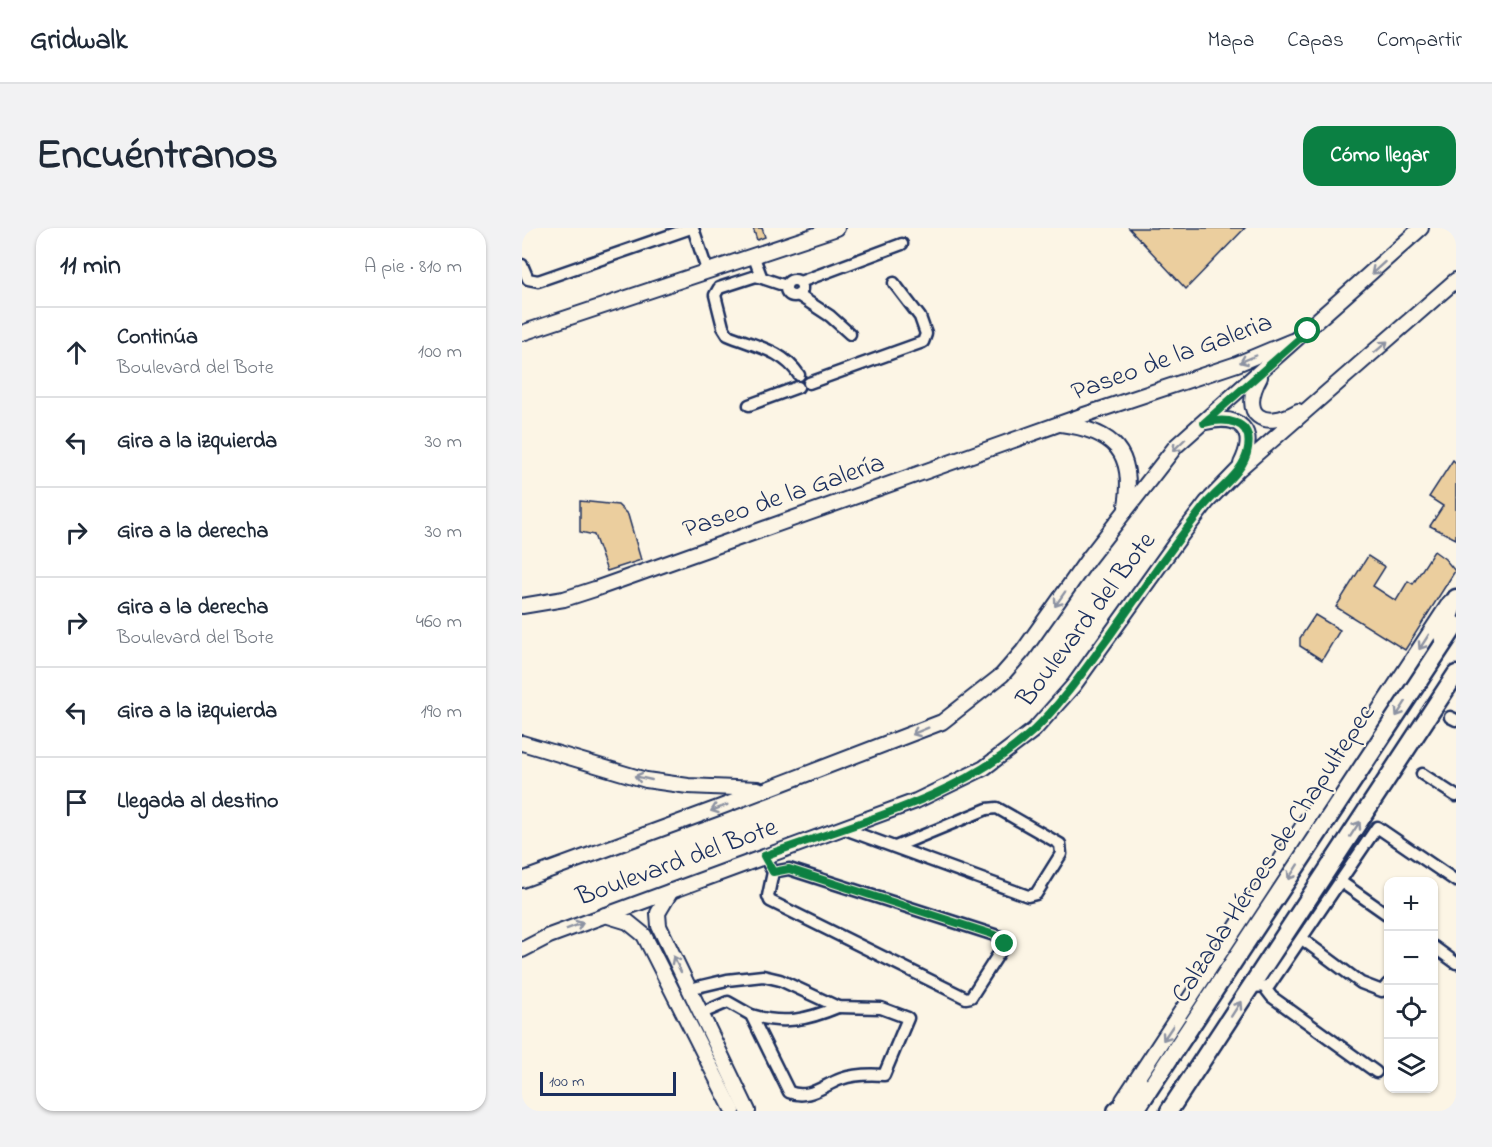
<!DOCTYPE html>
<html lang="es">
<head>
<meta charset="utf-8">
<style>
  body { margin:0; font-family:"Indie Flower",sans-serif; background:#f2f2f3; color:#1f2937 }
  .controls { position:absolute; right:18px; bottom:18px; display:grid; overflow:hidden; border-radius:12px; box-shadow:0 2px 4px #0004 }
  .controls button { width:54px; height:54px; display:grid; place-items:center; padding:0; border:0; border-bottom:2px solid #e0e1e3; background:#fff; color:#1f2937; font:30px sans-serif }
  .scale { position:absolute; left:18px; bottom:15px; width:136px; box-sizing:border-box; padding-left:6px; border:3px solid #1b2f5e; border-top:0; font-size:16px; line-height:21px; white-space:nowrap; color:#1b2f5e; -webkit-text-stroke:4px #fcf5e5; paint-order:stroke }
  .stop { position:absolute; width:18px; height:18px; margin:-14px; border:4px solid #0b8043; border-radius:50%; background:#fff }
  .stop.end { background:#0b8043; border-color:#fff; box-shadow:0 2px 6px #0008 }
  .list { margin:0; padding:0; list-style:none }
  h2 { display:flex; justify-content:space-between; align-items:center; height:78px; margin:0; padding:0 24px; font-size:26px }
  h2 small { font-size:20px; font-weight:400; color:#747a83 }
  .list li { display:grid; grid-template-columns:39px 1fr auto; gap:18px; align-items:center; box-sizing:border-box; height:90px; padding:0 24px; border-top:2px solid #e0e1e3 }
  .list b { display:block; font-size:22px; white-space:nowrap }
  .list p { margin:0; font-size:20px; white-space:nowrap; color:#747a83 }
  .list em { font-size:20px; font-style:normal; color:#747a83 }
  .icon { flex:none; width:33px; height:33px; fill:none; stroke:currentColor; stroke-width:2; stroke-linecap:round; stroke-linejoin:round }
  .map { position:relative; flex:none; width:934px; height:883px; overflow:hidden; border-radius:18px }
  header { display:flex; align-items:center; gap:36px; box-sizing:border-box; height:84px; padding:0 30px; background:#fff; border-bottom:2px solid #e0e1e3 }
  header strong { font-size:28px }
  nav { display:flex; gap:33px; margin-inline-start:auto; font-size:21px }
  .intro { display:flex; align-items:center; justify-content:space-between; box-sizing:border-box; height:144px; padding:0 36px }
  h1 { margin:0; font-size:42px }
  .button { padding:15px 27px; border-radius:18px; background:#0b8043; color:#fff; font-size:21px; font-weight:700 }
  main { display:flex; gap:36px; padding:0 36px }
  aside { flex:1; background:#fff; border-radius:18px; box-shadow:0 2px 4px #0004 }
  .map>svg:first-child { display:block }
</style>
</head>
<body>
<header>
<strong>Gridwalk</strong>
<nav><a>Mapa</a><a>Capas</a><a>Compartir</a></nav>
</header>
<div class="intro"><h1>Encuéntranos</h1><a class="button">Cómo llegar</a></div>
<main>
<aside>
<h2>11 min<small>A pie · 810 m</small></h2>
<ul class="list">
<li><svg class="icon" aria-label="ahead" viewBox="0 0 24 24"><path d="M12 20V5M6 11l6-6 6 6"/></svg><div><b>Continúa</b><p>Boulevard del Bote</p></div><em>100 m</em></li>
<li><svg class="icon" aria-label="left" viewBox="0 0 24 24"><path d="M17 20v-9H6M10 6l-5 5 5 5"/></svg><div><b>Gira a la izquierda</b></div><em>30 m</em></li>
<li><svg class="icon" aria-label="right" viewBox="0 0 24 24"><path d="M7 20v-9h11M14 6l5 5-5 5"/></svg><div><b>Gira a la derecha</b></div><em>30 m</em></li>
<li><svg class="icon" aria-label="right" viewBox="0 0 24 24"><path d="M7 20v-9h11M14 6l5 5-5 5"/></svg><div><b>Gira a la derecha</b><p>Boulevard del Bote</p></div><em>460 m</em></li>
<li><svg class="icon" aria-label="left" viewBox="0 0 24 24"><path d="M17 20v-9H6M10 6l-5 5 5 5"/></svg><div><b>Gira a la izquierda</b></div><em>190 m</em></li>
<li><svg class="icon" aria-label="arrive" viewBox="0 0 24 24"><path d="M6 21V4h12l-3 4 3 4H6"/></svg><div><b>Llegada al destino</b></div></li>
</ul>
</aside>
<div class="map">
<svg width="934" height="883" viewBox="0 0 934 883">
  <rect width="100%" height="100%" fill="#fcf5e5"/>
  <filter id="ink" filterUnits="userSpaceOnUse"><feTurbulence type="fractalNoise" baseFrequency=".0167" numOctaves="2"/><feDisplacementMap in="SourceGraphic" scale="12" xChannelSelector="R" yChannelSelector="G"/><feConvolveMatrix kernelMatrix="1 2 1 2 8 2 1 2 1" color-interpolation-filters="sRGB"/></filter>
  <g filter="url(#ink)">
    <!-- building -->
    <g fill="#ebce9e" stroke="#1b2f5e" stroke-width="1.5">
      <polygon points="231,0 240,0 243,9 235,12"/>
      <polygon points="607,0 723,0 664,61"/>
      <polygon points="931,232 934,235 934,311 908,298 921,278 907,269"/>
      <polygon points="58,273 96,277 106,287 119,332 85,343 72,307 58,304"/>
      <polygon points="912,323 923,331 933,343 883,422 814,379 846,328 863,339 851,358 874,373 886,353 891,356"/>
      <polygon points="793,387 818,402 800,432 778,418 778,410"/>
    </g>
    <g fill="none" stroke-linecap="round" stroke-linejoin="round">
      <defs>
        <g id="street">
          <polyline points="171,0 185,42"/>
          <polyline points="231,27 239,48"/>
          <polyline points="0,37 6,51 16,53 169,0"/>
          <circle cx="272" cy="60" r="8"/>
          <polyline points="278,54 380,16"/>
          <path d="M264,58L234,48L197,60L193,67L201,99L206,107C232,118 261,122 277,147"/>
          <polyline points="276,67 308,88 328,106"/>
          <polyline points="287,155 401,114 404,106 398,89 372,55"/>
          <polyline points="227,177 276,159"/>
          <polyline points="928,489 934,492"/>
          <polyline points="900,546 934,568"/>
          <polyline points="320,600 506,668 514,666 539,626 538,616 475,580 465,581 373,619"/>
          <polyline points="242,628 251,644 246,668 248,673 444,770 449,769 483,716 482,710 267,641 251,644"/>
          <polyline points="819,654 866,687"/>
          <polyline points="780,711 839,755 860,763 866,756"/>
          <polyline points="912,719 934,735"/>
          <polyline points="729,759 747,758 855,599 934,653"/>
          <polyline points="743,760 750,769 854,844"/>
          <path d="M167,761L205,752L241,748L258,752L316,779L359,780L386,790L362,847C347,846 333,846 319,851C300,858 287,872 267,864L229,787L206,774L178,786"/>
          <path d="M229,787C261,797 285,792 316,779"/>
        </g>
        <g id="secondary">
          <polyline points="0,105 315,0"/>
          <path d="M738,149C717,187 741,203 776,183"/>
          <path d="M684,194C718,186 736,202 719,236"/>
          <path d="M539,196C592,203 613,224 604,278"/>
          <polyline points="0,378 42,371 73,361 562,187 715,136 770,113"/>
          <polyline points="0,515 124,552 166,558 236,561"/>
          <polyline points="0,652 196,580 420,494 480,447 501,423 566,331 654,218 899,0"/>
          <polyline points="149,663 136,685 137,698 226,883"/>
          <polyline points="83,687 106,694 122,707 211,883"/>
          <polyline points="0,722 27,708 394,573 462,540 512,502 552,457 658,309 685,274 717,241 934,52"/>
          <polyline points="601,872 928,374"/>
        </g>
        <g id="primary">
          <polyline points="920,408 934,370"/>
          <polyline points="594,883 623,858"/>
          <polyline points="613,883 934,397"/>
          <polyline points="647,883 934,446"/>
        </g>
      </defs>
      <!-- street casing -->
      <use href="#street" stroke="#1b2f5e" stroke-width="15"/>
      <!-- secondary casing -->
      <use href="#secondary" stroke="#1b2f5e" stroke-width="18"/>
      <!-- primary casing -->
      <use href="#primary" stroke="#1b2f5e" stroke-width="21"/>
      <!-- street -->
      <use href="#street" stroke="#fcf5e5" stroke-width="10"/>
      <!-- secondary -->
      <use href="#secondary" stroke="#fcf5e5" stroke-width="14"/>
      <!-- primary -->
      <use href="#primary" stroke="#fcf5e5" stroke-width="16"/>
    </g>
    <!-- one-way arrows -->
    <defs><path id="oneway-shaft" d="M-6 0H5M1.5-3L5.5 0L1.5 3" fill="none" stroke-width="1.6" stroke-linecap="round" stroke-linejoin="round" transform="scale(1.5)"/></defs>
    <g stroke="#8c92a2">
      <use href="#oneway-shaft" transform="translate(856 40) rotate(138)"/>
      <use href="#oneway-shaft" transform="translate(859 119) rotate(-41)"/>
      <use href="#oneway-shaft" transform="translate(726 131) rotate(157)"/>
      <use href="#oneway-shaft" transform="translate(657 217) rotate(136)"/>
      <use href="#oneway-shaft" transform="translate(538 371) rotate(125)"/>
      <use href="#oneway-shaft" transform="translate(902 414) rotate(123)"/>
      <use href="#oneway-shaft" transform="translate(879 481) rotate(123)"/>
      <use href="#oneway-shaft" transform="translate(398 503) rotate(158)"/>
      <use href="#oneway-shaft" transform="translate(121 550) rotate(-167)"/>
      <use href="#oneway-shaft" transform="translate(197 580) rotate(159)"/>
      <use href="#oneway-shaft" transform="translate(833 601) rotate(-57)"/>
      <use href="#oneway-shaft" transform="translate(771 644) rotate(123)"/>
      <use href="#oneway-shaft" transform="translate(53 698) rotate(-20)"/>
      <use href="#oneway-shaft" transform="translate(155 736) rotate(-116)"/>
      <use href="#oneway-shaft" transform="translate(714 781) rotate(-57)"/>
      <use href="#oneway-shaft" transform="translate(646 805) rotate(124)"/>
    </g>
  </g>
  <g fill="none" stroke-linecap="round" stroke-linejoin="round" filter="url(#ink)">
    <!-- route -->
    <path stroke="#0b8043" stroke-width="8" d="M483,716L482,710L267,641L251,644L242,628C333,595 439,570 512,502C540,475 563,441 586,410C618,365 649,320 683,277C697,260 723,244 726,220C731,191 702,190 682,195L786,103"/>
  </g>
  <g text-anchor="middle" dominant-baseline="central" stroke-width="4.5" stroke-linejoin="round" paint-order="stroke">
    <!-- street labels -->
    <g font-size="27" fill="#1b2f5e" stroke="#fcf5e5">
      <text transform="translate(650 130) rotate(-20)">Paseo de la Galeria</text>
      <text transform="translate(262 269) rotate(-19)">Paseo de la Galería</text>
      <text transform="translate(565 392) rotate(-53)">Boulevard del Bote</text>
      <text transform="translate(752 626) rotate(-57)">Calzada Héroes de Chapultepec</text>
      <text transform="translate(155 635) rotate(-20)">Boulevard del Bote</text>
    </g>
  </g>
</svg>
<div class="controls">
<button>+</button>
<button>−</button>
<button><svg class="icon" aria-label="locate" viewBox="0 0 24 24"><circle cx="12" cy="12" r="6"/><path d="M12 2v4M12 18v4M2 12h4M18 12h4"/></svg></button>
<button><svg class="icon" aria-label="layers" viewBox="0 0 24 24"><path d="M12 4l9 5-9 5-9-5zM3 14l9 5 9-5"/></svg></button>
</div>
<div class="scale">100 m</div>
<div class="stop" style="left:786px;top:103px"></div>
<div class="stop end" style="left:483px;top:716px"></div>
</div>
</main>
</body>
</html>
